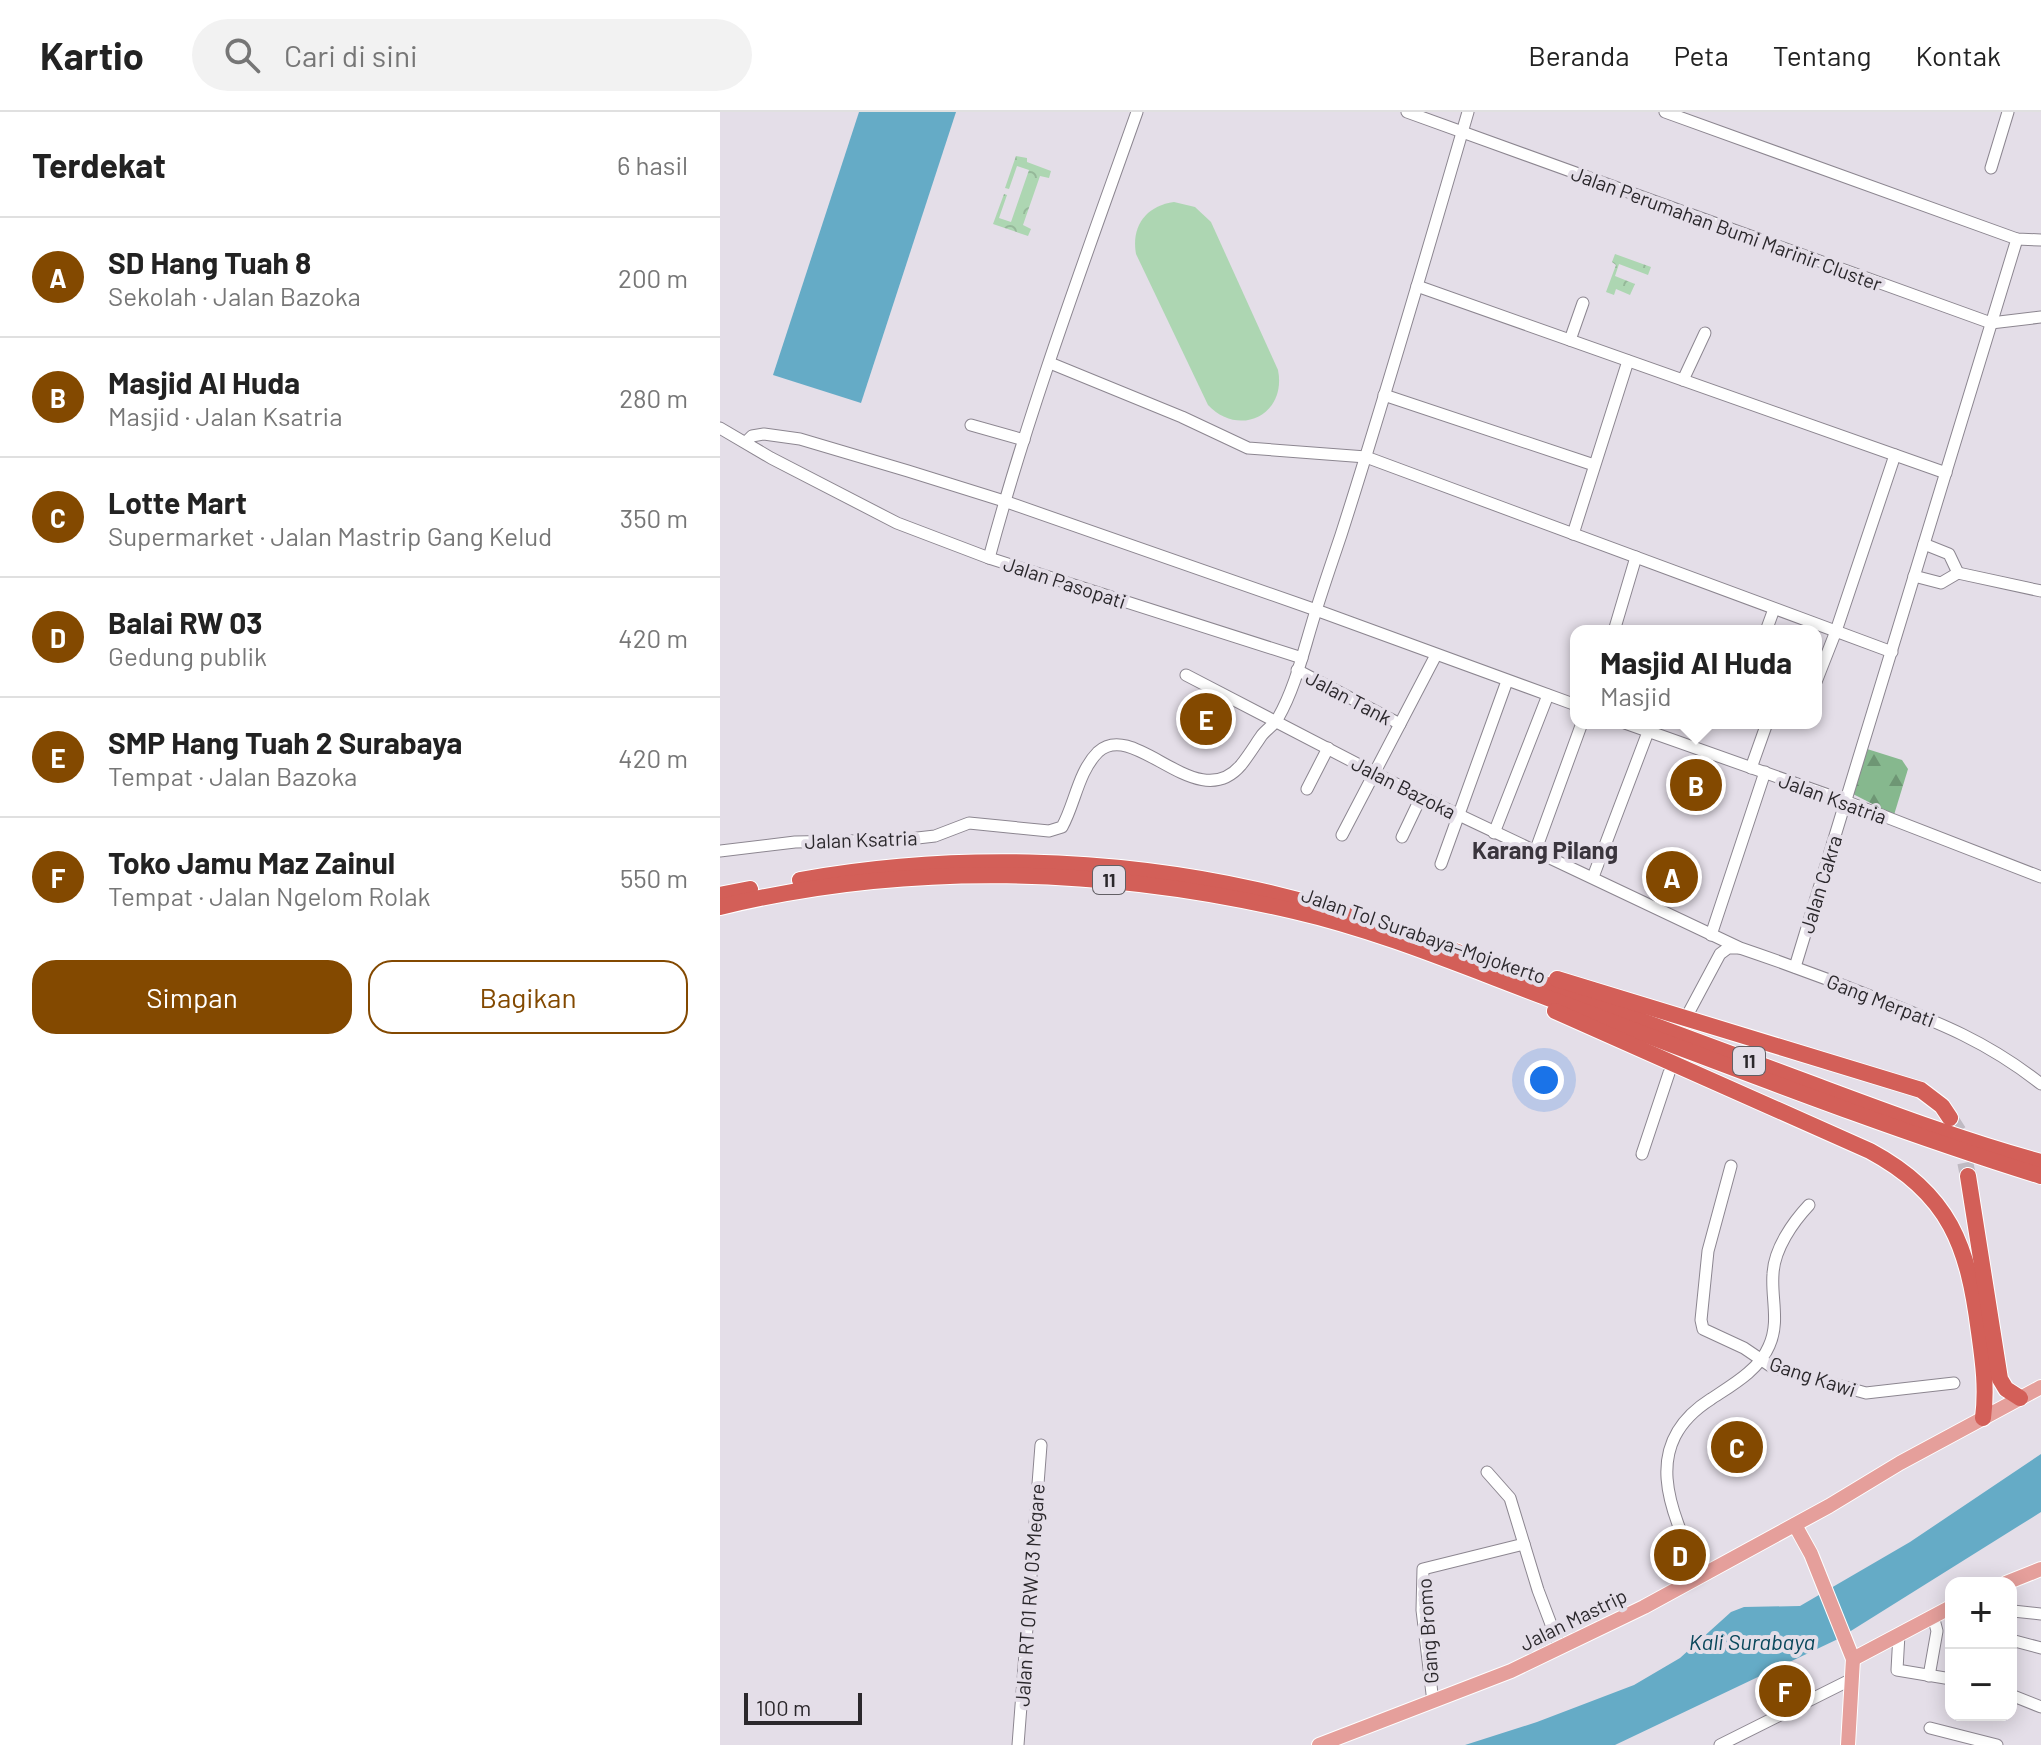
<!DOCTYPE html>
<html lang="id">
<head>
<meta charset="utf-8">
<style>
  body { margin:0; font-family:Barlow,sans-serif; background:#f2f2f2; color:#222 }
  .controls { position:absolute; right:24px; bottom:24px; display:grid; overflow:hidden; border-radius:16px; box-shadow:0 4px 20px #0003 }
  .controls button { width:72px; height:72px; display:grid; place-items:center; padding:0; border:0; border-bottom:2px solid #e0e0e0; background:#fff; color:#222; font:40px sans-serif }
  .scale { position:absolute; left:24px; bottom:20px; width:118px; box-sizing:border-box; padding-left:8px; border:4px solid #2b282c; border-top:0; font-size:22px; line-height:28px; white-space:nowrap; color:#2b282c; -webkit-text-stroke:6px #e4dee8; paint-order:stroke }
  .you { position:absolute; left:824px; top:968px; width:28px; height:28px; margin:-20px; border:6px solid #fff; border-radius:50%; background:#1a73e8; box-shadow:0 0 0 12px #1a73e833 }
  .badge { display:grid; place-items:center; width:52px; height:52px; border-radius:50%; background:#834900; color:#fff; font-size:26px; font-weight:700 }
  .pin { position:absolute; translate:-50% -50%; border:4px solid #fff; box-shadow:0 2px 8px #0006 }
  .popup { position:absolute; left:850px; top:513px; width:252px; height:104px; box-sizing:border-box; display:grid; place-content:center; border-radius:16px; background:#fff; filter:drop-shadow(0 2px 6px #0005); font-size:26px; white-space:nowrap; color:#767676 }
  .popup b { font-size:30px; color:#222 }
  .popup::after { content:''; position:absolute; left:50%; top:100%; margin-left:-16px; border:16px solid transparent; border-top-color:#fff }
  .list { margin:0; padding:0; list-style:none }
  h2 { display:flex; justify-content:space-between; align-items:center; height:104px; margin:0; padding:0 32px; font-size:34px }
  h2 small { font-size:26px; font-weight:400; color:#767676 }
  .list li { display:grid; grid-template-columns:52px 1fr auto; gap:24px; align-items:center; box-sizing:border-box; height:120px; padding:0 32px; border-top:2px solid #e0e0e0 }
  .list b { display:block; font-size:30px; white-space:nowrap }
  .list p { margin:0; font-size:26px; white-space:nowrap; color:#767676 }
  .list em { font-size:26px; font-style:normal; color:#767676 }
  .actions { display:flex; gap:16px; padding:24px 32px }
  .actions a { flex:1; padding:18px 0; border:2px solid #834900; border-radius:24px; text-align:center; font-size:28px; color:#834900 }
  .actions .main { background:#834900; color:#fff }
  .icon { flex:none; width:44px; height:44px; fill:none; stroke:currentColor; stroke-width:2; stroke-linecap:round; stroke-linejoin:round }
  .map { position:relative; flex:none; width:1321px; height:1633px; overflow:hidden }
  header { display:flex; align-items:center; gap:48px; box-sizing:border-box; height:112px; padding:0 40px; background:#fff; border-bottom:2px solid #e0e0e0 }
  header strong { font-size:38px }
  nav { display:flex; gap:44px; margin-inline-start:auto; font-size:28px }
  .search { width:560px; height:72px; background:#f2f2f2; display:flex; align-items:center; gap:20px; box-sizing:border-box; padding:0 28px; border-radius:44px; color:#767676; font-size:30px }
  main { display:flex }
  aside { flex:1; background:#fff }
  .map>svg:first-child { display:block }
</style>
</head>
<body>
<header>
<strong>Kartio</strong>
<div class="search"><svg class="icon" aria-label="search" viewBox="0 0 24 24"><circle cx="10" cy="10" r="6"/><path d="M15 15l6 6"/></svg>Cari di sini</div>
<nav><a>Beranda</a><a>Peta</a><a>Tentang</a><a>Kontak</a></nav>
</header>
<main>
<aside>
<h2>Terdekat<small>6 hasil</small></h2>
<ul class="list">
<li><span class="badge">A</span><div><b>SD Hang Tuah 8</b><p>Sekolah · Jalan Bazoka</p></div><em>200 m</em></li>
<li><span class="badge">B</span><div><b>Masjid Al Huda</b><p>Masjid · Jalan Ksatria</p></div><em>280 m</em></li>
<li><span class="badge">C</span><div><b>Lotte Mart</b><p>Supermarket · Jalan Mastrip Gang Kelud</p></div><em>350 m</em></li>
<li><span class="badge">D</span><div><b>Balai RW 03</b><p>Gedung publik</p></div><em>420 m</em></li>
<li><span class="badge">E</span><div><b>SMP Hang Tuah 2 Surabaya</b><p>Tempat · Jalan Bazoka</p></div><em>420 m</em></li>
<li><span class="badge">F</span><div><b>Toko Jamu Maz Zainul</b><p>Tempat · Jalan Ngelom Rolak</p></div><em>550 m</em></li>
</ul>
<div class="actions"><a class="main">Simpan</a><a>Bagikan</a></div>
</aside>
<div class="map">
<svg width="1321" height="1633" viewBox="0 0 1321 1633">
  <defs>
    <pattern id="forest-firs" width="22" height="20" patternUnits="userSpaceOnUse" patternTransform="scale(2)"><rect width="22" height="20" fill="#86b88e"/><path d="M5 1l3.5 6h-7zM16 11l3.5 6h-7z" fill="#6e9674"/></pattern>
    <pattern id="park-crowns" width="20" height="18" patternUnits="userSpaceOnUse" patternTransform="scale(2)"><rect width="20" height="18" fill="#add6b2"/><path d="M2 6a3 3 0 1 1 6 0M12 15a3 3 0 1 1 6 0" fill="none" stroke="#95b899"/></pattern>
  </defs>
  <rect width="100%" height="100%" fill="#e4dee8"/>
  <!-- green -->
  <path fill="#add6b2" d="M454,90L475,95L491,110L558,258C567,303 519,326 488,293L416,142C411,114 426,94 454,90Z"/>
  <!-- forest -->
  <polygon fill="url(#forest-firs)" points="1144,636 1182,648 1188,657 1174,703 1133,682"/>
  <!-- park -->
  <g fill="url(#park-crowns)">
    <polygon points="296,44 307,46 307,50 331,59 329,66 320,64 303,113 311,117 308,124 273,112 284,82 287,83 279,106 291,110 309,58 297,54 289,77 285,76"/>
    <polygon points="895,142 931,155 928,163 899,152 895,164 915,172 910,183 896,177 894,183 886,180 896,153 892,150"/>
  </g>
  <!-- water -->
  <g fill="#65abc6">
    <polygon points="139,0 236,0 141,291 53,263"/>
    <polygon points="1321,1342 1321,1400 1118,1527 895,1633 745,1633 817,1610 914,1573 960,1546 1011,1500 1024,1495 1080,1494 1190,1430"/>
  </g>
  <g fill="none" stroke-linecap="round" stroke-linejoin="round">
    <!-- highway-tunnel -->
    <polyline stroke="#bfbac2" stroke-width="16" stroke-dasharray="16 8" stroke-linecap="butt" points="1230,1006 1239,1020 1248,1064"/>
    <defs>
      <g id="minor">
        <polyline points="687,0 1271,211 1321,205"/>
        <polyline points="945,0 1297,127 1321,128"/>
        <polyline points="1271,56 1288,0"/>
        <polyline points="697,174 1226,361"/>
        <polyline points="850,228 863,191"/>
        <polyline points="330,251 462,305 528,336 646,345 1172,540"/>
        <polyline points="963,268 985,221"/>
        <polyline points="664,283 874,353"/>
        <polyline points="251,313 304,328"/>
        <polyline points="0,316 51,346 177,411 269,446 582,546"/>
        <polyline points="26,330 32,324 44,322 80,327 188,359 284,389 596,498 856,593"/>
        <polyline points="853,422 908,249"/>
        <polyline points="1204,432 1229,442 1238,461"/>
        <path d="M269,446C310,294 365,147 417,0"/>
        <polyline points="1194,464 1221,471 1238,461 1321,479"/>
        <polyline points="894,519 916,445"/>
        <polyline points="1046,519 1054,497"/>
        <polyline points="577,558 680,612"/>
        <path d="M466,563L701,685L1020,836C1067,852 1113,869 1158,887C1220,911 1268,930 1321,972"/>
        <polyline points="1096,570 1116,519 1175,343"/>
        <polyline points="905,611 1125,689 1321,765"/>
        <polyline points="1031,656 1047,611"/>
        <polyline points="587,677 608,636"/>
        <polyline points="774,721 828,583"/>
        <polyline points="622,723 716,543"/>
        <polyline points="682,725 701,685"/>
        <path d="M0,739L75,730L180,728L215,724L249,711L329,719L342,715C355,692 358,660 378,640C415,606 477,705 521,653C529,643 535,633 542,623C547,617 555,612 558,606C574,578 582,545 591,515C600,484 611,453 621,423C666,283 707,141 748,0"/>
        <polyline points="815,740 862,611"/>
        <polyline points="721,752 787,569"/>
        <polyline points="873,765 928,620"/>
        <polyline points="991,823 1045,660"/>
        <polyline points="1075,855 1297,127"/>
        <polyline points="969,900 1000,842 1008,836 1019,836"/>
        <polyline points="922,1042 949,961"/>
        <polyline points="1011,1054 988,1139 981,1208 983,1217 1024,1236 1052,1255 1146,1281 1234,1271"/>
        <polyline points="767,1360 790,1386 818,1478 840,1536"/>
        <path d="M981,1465C952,1402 917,1334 991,1287C1012,1273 1039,1258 1049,1234C1060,1210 1051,1186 1053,1162C1054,1137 1073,1110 1089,1093"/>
        <polyline points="1293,1499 1321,1502"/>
        <polyline points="1179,1522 1177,1558 1231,1567"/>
        <polyline points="1291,1528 1321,1536"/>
        <polyline points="1209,1564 1217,1519 1213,1504"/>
        <polyline points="1291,1583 1321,1595"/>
        <polyline points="713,1590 702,1498 703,1457 804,1432"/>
        <polyline points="1210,1616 1277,1633"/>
        <polyline points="298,1633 321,1333"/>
        <polyline points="1000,1633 1132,1567"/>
      </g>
      <g id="major">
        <polyline points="1075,1413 1091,1442 1133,1547 1128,1633"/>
        <polyline points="1286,1471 1321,1457"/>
        <polyline points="1133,1547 1231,1495"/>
        <polyline points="599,1633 791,1559 924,1495 1109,1394 1180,1351 1321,1275"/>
      </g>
      <g id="highway">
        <path d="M80,768C230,741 389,745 537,778C630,799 719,833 808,866C897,900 987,933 1076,966C1157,996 1237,1027 1321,1050"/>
        <polyline points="0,783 30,777"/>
        <path d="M0,795C188,749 386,755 574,799C661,819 745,855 828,886C992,947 1154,1012 1321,1064"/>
        <polyline points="837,867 1201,978 1222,994 1230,1006"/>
        <path d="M835,899L1150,1039C1230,1082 1248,1134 1259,1220C1263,1249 1267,1276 1263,1306"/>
        <polyline points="1248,1064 1280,1267 1286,1277 1300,1286"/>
      </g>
    </defs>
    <!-- minor casing -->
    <use href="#minor" stroke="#8c8690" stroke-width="13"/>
    <!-- major casing -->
    <use href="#major" stroke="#fff" stroke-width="16"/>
    <!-- highway casing -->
    <use href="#highway" stroke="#fff" stroke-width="18"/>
    <!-- minor -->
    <use href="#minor" stroke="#fff" stroke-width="11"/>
    <!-- major -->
    <use href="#major" stroke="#e59f9b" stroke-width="14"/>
    <!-- highway -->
    <use href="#highway" stroke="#d35f58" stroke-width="16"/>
  </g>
  <g text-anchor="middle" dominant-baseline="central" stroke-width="8" stroke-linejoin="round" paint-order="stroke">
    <!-- shield labels -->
    <g fill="#e4dee8" stroke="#625f64" stroke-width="2">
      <rect x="373" y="754" width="32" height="28" rx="6"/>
      <rect x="1013" y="935" width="32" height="28" rx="6"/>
    </g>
    <g font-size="18" font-weight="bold" fill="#2b282c">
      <text x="389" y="768">11</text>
      <text x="1029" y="949">11</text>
    </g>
    <!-- street labels -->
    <g font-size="20" fill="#2b282c" stroke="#e4dee8">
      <text transform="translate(1007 116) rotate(20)">Jalan Perumahan Bumi Marinir Cluster</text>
      <text transform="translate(345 470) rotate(18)">Jalan Pasopati</text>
      <text transform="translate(629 585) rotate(28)">Jalan Tank</text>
      <text transform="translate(684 675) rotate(27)">Jalan Bazoka</text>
      <text transform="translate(1113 686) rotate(20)">Jalan Ksatria</text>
      <text transform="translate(141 727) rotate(-2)">Jalan Ksatria</text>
      <text transform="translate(1100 772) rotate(-73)">Jalan Cakra</text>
      <text transform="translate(704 823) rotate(19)">Jalan Tol Surabaya–Mojokerto</text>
      <text transform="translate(1161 888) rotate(21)">Gang Merpati</text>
      <text transform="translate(1093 1264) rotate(18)">Gang Kawi</text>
      <text transform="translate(309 1483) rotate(-86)">Jalan RT 01 RW 03 Megare</text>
      <text transform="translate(853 1507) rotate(-26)">Jalan Mastrip</text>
      <text transform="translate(707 1519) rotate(-94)">Gang Bromo</text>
    </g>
    <!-- water labels -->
    <g font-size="22" font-style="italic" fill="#09475b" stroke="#e4dee8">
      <text x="1032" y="1529">Kali Surabaya</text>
    </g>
    <!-- quarter labels -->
    <g font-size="24" font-weight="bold" fill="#3a353d" stroke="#e4dee8">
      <text x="825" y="737">Karang Pilang</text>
    </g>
  </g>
</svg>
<div class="controls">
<button>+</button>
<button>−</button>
</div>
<div class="scale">100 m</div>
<div class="you"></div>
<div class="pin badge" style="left:952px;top:765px">A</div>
<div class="pin badge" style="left:976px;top:673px">B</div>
<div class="popup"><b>Masjid Al Huda</b>Masjid</div>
<div class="pin badge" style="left:1017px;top:1335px">C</div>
<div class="pin badge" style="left:960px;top:1443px">D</div>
<div class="pin badge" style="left:486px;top:607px">E</div>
<div class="pin badge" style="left:1065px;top:1579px">F</div>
</div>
</main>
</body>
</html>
